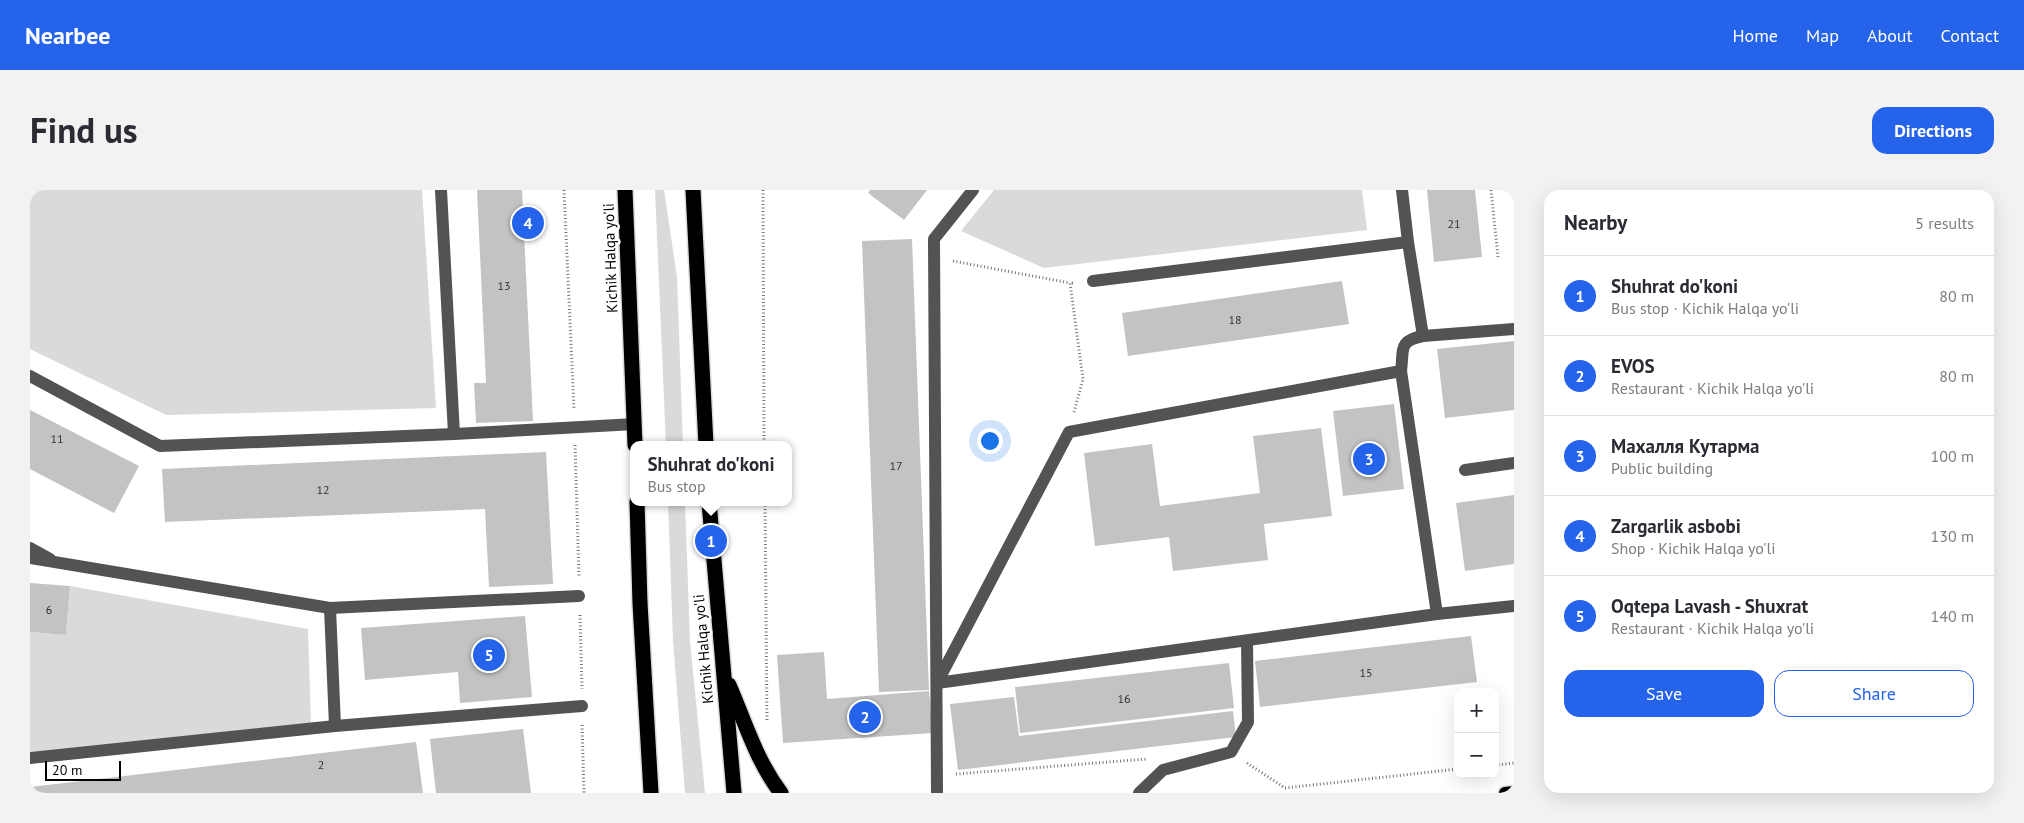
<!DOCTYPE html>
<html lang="en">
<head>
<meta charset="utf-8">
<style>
  body { margin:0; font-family:"PT Sans",sans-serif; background:#f2f2f3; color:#2b2b33 }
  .controls { position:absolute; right:15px; bottom:15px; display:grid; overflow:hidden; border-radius:10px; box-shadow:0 5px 20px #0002 }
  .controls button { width:45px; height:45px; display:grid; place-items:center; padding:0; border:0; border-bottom:1px solid #e1e1e2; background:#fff; color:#2b2b33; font:25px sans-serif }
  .scale { position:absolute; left:15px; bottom:12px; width:76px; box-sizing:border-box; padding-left:5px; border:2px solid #000; border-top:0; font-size:14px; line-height:18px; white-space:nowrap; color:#000; -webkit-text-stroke:4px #fff; paint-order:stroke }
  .you { position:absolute; left:959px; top:250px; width:18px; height:18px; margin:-12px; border:4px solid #fff; border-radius:50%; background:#1a73e8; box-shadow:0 0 0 8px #1a73e833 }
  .badge { display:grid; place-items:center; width:32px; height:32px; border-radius:50%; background:#2563eb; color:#fff; font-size:16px; font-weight:700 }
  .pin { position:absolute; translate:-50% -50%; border:2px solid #fff; box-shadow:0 1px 5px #0006 }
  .popup { position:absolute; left:600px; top:251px; width:162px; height:65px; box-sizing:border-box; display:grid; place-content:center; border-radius:10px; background:#fff; filter:drop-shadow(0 1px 4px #0005); font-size:16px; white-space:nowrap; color:#7c7c81 }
  .popup b { font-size:19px; color:#2b2b33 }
  .popup::after { content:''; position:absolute; left:50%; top:100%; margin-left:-10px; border:10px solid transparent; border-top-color:#fff }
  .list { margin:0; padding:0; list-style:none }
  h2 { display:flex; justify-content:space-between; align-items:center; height:65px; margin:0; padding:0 20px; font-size:21px }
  h2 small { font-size:16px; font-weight:400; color:#7c7c81 }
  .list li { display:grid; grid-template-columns:32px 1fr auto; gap:15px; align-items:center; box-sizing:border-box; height:80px; padding:0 20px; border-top:1px solid #e1e1e2 }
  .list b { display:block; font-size:19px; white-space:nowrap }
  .list p { margin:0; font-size:16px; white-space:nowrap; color:#7c7c81 }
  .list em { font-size:16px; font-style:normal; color:#7c7c81 }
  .actions { display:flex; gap:10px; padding:15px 20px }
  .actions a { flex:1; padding:11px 0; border:1px solid #2563eb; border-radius:15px; text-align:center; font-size:18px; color:#2563eb }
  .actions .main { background:#2563eb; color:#fff }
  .map { position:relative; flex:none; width:1484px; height:603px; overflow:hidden; border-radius:15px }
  header { display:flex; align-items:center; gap:30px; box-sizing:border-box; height:70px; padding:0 25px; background:#2563eb; color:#fff }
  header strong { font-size:24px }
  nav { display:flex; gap:28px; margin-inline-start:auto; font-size:18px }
  .intro { display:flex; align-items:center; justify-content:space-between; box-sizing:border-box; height:120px; padding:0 30px }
  h1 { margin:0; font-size:35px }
  .button { padding:12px 22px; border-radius:15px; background:#2563eb; color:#fff; font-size:18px; font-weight:700 }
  main { display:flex; gap:30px; padding:0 30px }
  aside { flex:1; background:#fff; border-radius:15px; box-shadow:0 5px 20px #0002 }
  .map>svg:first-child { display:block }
</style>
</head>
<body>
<header>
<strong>Nearbee</strong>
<nav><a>Home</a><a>Map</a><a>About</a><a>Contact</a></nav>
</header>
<div class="intro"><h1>Find us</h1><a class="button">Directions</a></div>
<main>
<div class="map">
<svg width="1484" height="603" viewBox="0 0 1484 603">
  <rect width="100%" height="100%" fill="#fff"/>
  <!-- green -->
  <g fill="#dadada">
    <polygon points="0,0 392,0 406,218 136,225 0,159"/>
    <polygon points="625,0 634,0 647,87 653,255 636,255"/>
    <polygon points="964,0 1332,0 1337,40 1014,78 931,41"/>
    <polygon points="638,312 655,312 660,451 675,603 655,603 643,451"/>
    <polygon points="40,396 278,439 281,533 0,562 0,442 36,445"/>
  </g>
  <!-- building -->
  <g fill="#c3c3c3">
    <polygon points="447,0 492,0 503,231 446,233 444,193 456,193"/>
    <polygon points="840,0 897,0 874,30 838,3"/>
    <polygon points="1397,0 1445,0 1452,67 1404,72"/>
    <polygon points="882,49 899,500 849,502 832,51"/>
    <polygon points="1312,91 1319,134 1098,166 1092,123"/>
    <polygon points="1484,151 1484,220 1415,228 1407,159"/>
    <polygon points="1364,214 1374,299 1313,306 1303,221"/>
    <polygon points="0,220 109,276 84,323 0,279"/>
    <polygon points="1291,238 1302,326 1234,334 1238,370 1143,381 1139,347 1065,356 1054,263 1122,254 1130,316 1230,303 1223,246"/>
    <polygon points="516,262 523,394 459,397 455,319 135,332 132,279"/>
    <polygon points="1484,305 1484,374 1435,381 1426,313"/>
    <polygon points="0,393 40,396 36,445 0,442"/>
    <polygon points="495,426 502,507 430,513 428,482 335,490 331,438"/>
    <polygon points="1441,446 1447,492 1230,517 1225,471"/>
    <polygon points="794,462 797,509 899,501 903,543 753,553 747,465"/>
    <polygon points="1199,473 1204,518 990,543 985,497"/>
    <polygon points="984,507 989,546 1203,521 1206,547 928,580 920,514"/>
    <polygon points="493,539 501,603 406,603 400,549"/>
    <polygon points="386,552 393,603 0,603 0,597"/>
  </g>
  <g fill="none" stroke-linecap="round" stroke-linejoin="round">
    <defs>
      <polyline id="major" points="1475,603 1484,602"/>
      <g id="highway">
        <polyline points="595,0 605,255"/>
        <polyline points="663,0 676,255"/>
        <polyline points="607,312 610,413 621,603"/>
        <polyline points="679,312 704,603"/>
        <path d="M699,495C715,532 726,570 751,603"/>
      </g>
    </defs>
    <!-- major casing -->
    <use href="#major" stroke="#dbdbdb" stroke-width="15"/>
    <!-- highway casing -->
    <use href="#highway" stroke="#dbdbdb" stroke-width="18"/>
    <!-- path -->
    <g stroke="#757575" stroke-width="3" stroke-dasharray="1 2.5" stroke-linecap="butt">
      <polyline points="534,0 544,219"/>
      <polyline points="733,0 734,255"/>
      <polyline points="1461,0 1468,67"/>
      <polyline points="923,71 1040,93"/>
      <polyline points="1044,222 1053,189 1040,93 1045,93"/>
      <polyline points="545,255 549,387"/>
      <polyline points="735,312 737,532"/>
      <polyline points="550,425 552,499"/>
      <polyline points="552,535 554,603"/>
      <polyline points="1217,573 1255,598 1428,579"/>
      <polyline points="1465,575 1484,573"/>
      <polyline points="926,584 1117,569"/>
    </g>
    <!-- minor -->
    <g stroke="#535353" stroke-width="12">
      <polyline points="411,0 424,244"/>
      <polyline points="1378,52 1393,146"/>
      <polyline points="1063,91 1378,52 1372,0"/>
      <path d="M1371,181L1039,242L907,493L1407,424L1371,181C1374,159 1368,151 1393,146L1484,139"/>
      <polyline points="0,186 130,256 424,244 605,234"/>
      <polyline points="1435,280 1484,273"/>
      <polyline points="0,358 20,369"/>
      <polyline points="0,368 300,418 549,406"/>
      <polyline points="300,418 305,536"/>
      <polyline points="1407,424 1484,416"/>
      <polyline points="0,568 305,536 552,516"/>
      <polyline points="907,603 904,49 943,0"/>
      <polyline points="1109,603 1133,580 1201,562 1218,532 1217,451"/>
    </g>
    <!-- major -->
    <use href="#major" stroke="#000" stroke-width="12"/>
    <!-- highway -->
    <use href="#highway" stroke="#000" stroke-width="15"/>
  </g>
  <g text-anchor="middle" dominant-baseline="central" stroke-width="5" stroke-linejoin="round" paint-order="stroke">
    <!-- number labels -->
    <g font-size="12" fill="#313131">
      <text x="1424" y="33">21</text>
      <text x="474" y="95">13</text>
      <text x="1205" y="129">18</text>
      <text x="27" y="248">11</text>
      <text x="866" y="275">17</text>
      <text x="293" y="299">12</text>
      <text x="19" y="419">6</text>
      <text x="1336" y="482">15</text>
      <text x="1094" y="508">16</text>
      <text x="291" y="574">2</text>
    </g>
    <!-- street labels -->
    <g font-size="15" fill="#000" stroke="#fff">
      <text transform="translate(580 68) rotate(-92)">Kichik Halqa yo'li</text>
      <text transform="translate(673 459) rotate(-95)">Kichik Halqa yo'li</text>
    </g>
  </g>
</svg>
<div class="controls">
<button>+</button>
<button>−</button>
</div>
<div class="scale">20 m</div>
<div class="you"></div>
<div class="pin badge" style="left:681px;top:351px">1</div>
<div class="popup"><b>Shuhrat do'koni</b>Bus stop</div>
<div class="pin badge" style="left:835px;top:527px">2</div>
<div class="pin badge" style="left:1339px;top:269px">3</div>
<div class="pin badge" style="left:498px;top:33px">4</div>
<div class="pin badge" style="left:459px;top:465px">5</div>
</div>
<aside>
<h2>Nearby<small>5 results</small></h2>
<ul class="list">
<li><span class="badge">1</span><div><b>Shuhrat do'koni</b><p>Bus stop · Kichik Halqa yo'li</p></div><em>80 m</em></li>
<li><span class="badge">2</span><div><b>EVOS</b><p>Restaurant · Kichik Halqa yo'li</p></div><em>80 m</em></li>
<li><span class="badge">3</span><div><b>Махалля Кутарма</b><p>Public building</p></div><em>100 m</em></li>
<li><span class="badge">4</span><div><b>Zargarlik asbobi</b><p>Shop · Kichik Halqa yo'li</p></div><em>130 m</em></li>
<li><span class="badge">5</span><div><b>Oqtepa Lavash - Shuxrat</b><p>Restaurant · Kichik Halqa yo'li</p></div><em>140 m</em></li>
</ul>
<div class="actions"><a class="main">Save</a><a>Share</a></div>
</aside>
</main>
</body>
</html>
